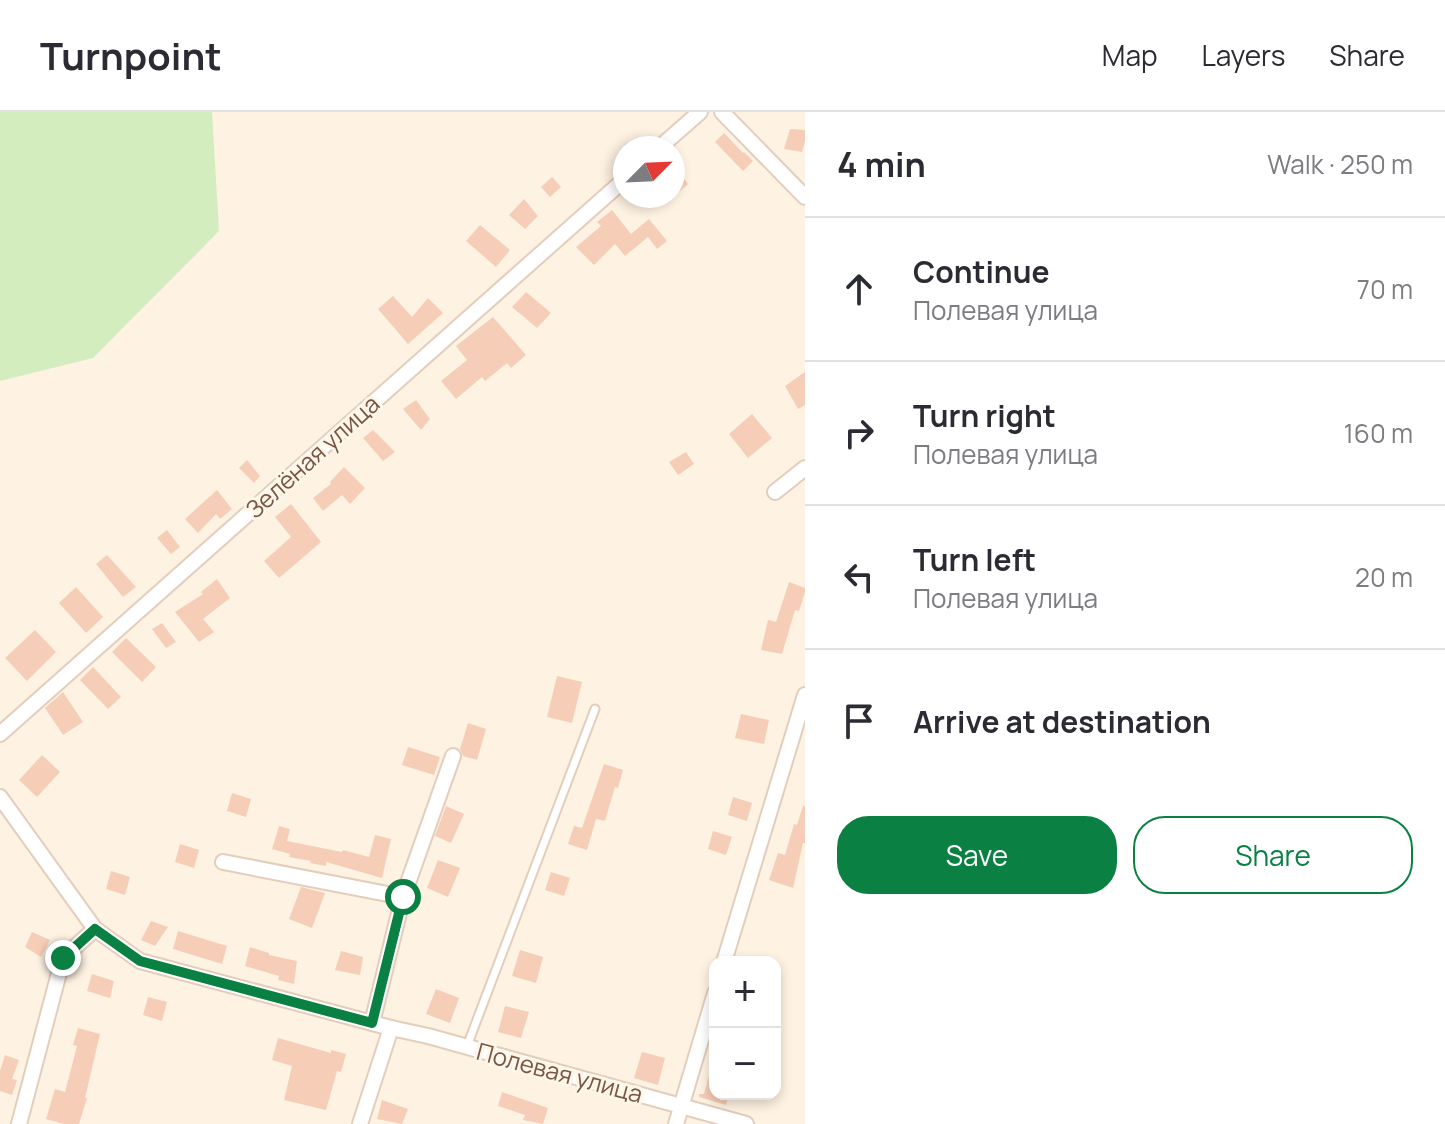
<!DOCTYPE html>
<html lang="en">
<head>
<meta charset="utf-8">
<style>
  body { margin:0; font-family:Manrope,sans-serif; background:#f7f7f7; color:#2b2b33 }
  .controls { position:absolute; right:24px; bottom:24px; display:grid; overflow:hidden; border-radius:16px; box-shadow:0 4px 12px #0003 }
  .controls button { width:72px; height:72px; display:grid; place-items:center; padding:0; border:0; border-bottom:2px solid #e1e1e2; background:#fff; color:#2b2b33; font:40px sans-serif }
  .compass { position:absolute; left:613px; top:24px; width:72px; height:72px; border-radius:50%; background:#fff; box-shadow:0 4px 12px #0003; rotate:66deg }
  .stop { position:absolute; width:24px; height:24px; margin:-18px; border:6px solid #0b8043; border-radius:50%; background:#fff }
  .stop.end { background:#0b8043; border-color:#fff; box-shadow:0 2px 8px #0008 }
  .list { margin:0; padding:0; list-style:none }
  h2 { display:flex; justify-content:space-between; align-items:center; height:104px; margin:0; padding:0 32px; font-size:34px }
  h2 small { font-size:26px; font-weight:400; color:#7c7c81 }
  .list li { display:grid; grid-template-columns:52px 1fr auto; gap:24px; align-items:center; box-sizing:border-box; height:144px; padding:0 32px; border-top:2px solid #e1e1e2 }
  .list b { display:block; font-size:30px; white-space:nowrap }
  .list p { margin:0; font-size:26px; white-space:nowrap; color:#7c7c81 }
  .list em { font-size:26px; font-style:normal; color:#7c7c81 }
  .actions { display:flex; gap:16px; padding:24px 32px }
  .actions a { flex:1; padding:18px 0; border:2px solid #0b8043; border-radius:32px; text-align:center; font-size:28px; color:#0b8043 }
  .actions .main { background:#0b8043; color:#fff }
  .icon { flex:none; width:44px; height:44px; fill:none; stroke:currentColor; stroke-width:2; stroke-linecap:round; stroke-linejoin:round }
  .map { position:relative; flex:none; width:805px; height:1012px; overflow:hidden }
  header { display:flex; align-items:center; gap:48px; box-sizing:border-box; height:112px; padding:0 40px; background:#fff; border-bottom:2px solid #e1e1e2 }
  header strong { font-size:38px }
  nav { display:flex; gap:44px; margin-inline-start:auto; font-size:28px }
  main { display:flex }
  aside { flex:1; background:#fff }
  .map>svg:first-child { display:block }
</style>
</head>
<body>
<header>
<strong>Turnpoint</strong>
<nav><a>Map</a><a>Layers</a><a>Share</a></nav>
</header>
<main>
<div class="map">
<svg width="805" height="1012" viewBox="0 0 805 1012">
  <rect width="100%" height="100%" fill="#fef2e2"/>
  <!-- green -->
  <polygon fill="#d4edbf" points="0,0 212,0 219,119 93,246 0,269"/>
  <!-- building -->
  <g fill="#f6ceb7">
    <polygon points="790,17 805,18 805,29 802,40 784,37"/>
    <polygon points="724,21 743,41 744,40 753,49 743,59 715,30"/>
    <polygon points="673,52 688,72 673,85"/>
    <polygon points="552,65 561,75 550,85 541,75"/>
    <polygon points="524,87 538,104 525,117 509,103"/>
    <polygon points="612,98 631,122 649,107 667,129 657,137 648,125 625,144 615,132 594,153 576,135 601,114 597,110"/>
    <polygon points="480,113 510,138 496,155 466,129"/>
    <polygon points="526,180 551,201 537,216 512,195"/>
    <polygon points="393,184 412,205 428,186 443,201 408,232 378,197"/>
    <polygon points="493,205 526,243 511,256 507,251 485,269 482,265 456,287 441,269 467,248 456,234"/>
    <polygon points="805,260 805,293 798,297 785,274"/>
    <polygon points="416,288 430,307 421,318 403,297"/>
    <polygon points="752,302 772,326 748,346 729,322"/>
    <polygon points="373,318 395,340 383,349 363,326"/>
    <polygon points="686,340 694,352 678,363 669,350"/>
    <polygon points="247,348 260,364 254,371 239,356"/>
    <polygon points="344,355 365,376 350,392 342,383 323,399 313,386 331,372 330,370"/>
    <polygon points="217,378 232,397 220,407 216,402 198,421 185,407"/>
    <polygon points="291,392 321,430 279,466 264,449 291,425 275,405"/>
    <polygon points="167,418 180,435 171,442 157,426"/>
    <polygon points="107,443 136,475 123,485 96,452"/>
    <polygon points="217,467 230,486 203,507 214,520 199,530 175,500 203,482 201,480"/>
    <polygon points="789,470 805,476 805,480 799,499 795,498 782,542 761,538 768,508 776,510"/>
    <polygon points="76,475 103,505 86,521 59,491"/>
    <polygon points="162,511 176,530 166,536 152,517"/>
    <polygon points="35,518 56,540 27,569 5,546"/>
    <polygon points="126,526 156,555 142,570 112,540"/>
    <polygon points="93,555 121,585 108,597 80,568"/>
    <polygon points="557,564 582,570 572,611 547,605"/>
    <polygon points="63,580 83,610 63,623 45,596"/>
    <polygon points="741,602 769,608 764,632 735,626"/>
    <polygon points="468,611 486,617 477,648 463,644 460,637"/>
    <polygon points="408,635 440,645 434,663 402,653"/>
    <polygon points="42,643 60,660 37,685 19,668"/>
    <polygon points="604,652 623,658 618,676 615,675 605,709 596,707 587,738 568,732 574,714 582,716"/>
    <polygon points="232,681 251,687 246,705 227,699"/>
    <polygon points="733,685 752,691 747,709 728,703"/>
    <polygon points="446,694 464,702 451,731 435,724"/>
    <polygon points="803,694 805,694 805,731 803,731 793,776 769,768 778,741 785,743 794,712 797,713"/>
    <polygon points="279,714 290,717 287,729 342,740 343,738 369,745 375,723 391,727 382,766 326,750 326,754 310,751 311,749 289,745 290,742 272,737"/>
    <polygon points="713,719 732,725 726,743 708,737"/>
    <polygon points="180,732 199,738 194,756 175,750"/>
    <polygon points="438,748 460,756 448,785 427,776"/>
    <polygon points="111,759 130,765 125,783 106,777"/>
    <polygon points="551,760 570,766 564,784 545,778"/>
    <polygon points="301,775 325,781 312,816 289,807"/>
    <polygon points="151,809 168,815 155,834 141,828"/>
    <polygon points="178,819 227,834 222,852 173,837"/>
    <polygon points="32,820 50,828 41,845 25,835"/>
    <polygon points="250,835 269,841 269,843 297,849 294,872 278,868 279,864 245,854"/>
    <polygon points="520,838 543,845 536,871 512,864"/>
    <polygon points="341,839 363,845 360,863 335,858"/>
    <polygon points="92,862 114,869 110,886 87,879"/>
    <polygon points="436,877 459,886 450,911 426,902"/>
    <polygon points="148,885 167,890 162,909 143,903"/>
    <polygon points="505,894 529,900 521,926 498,920"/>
    <polygon points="78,916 100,922 85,986 87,986 79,1012 64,1012 46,1007 55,977 65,980 77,934 73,933"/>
    <polygon points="278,926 331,941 331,938 346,942 341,960 337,959 326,998 284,988 292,954 272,948"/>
    <polygon points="642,940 665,946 658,973 634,966"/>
    <polygon points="5,943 19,948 12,967 17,968 12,983 0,979 0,959"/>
    <polygon points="712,953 715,953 715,982 729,982 726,993 699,985 699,982 704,982"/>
    <polygon points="502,980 548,996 543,1012 523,1008 525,1003 498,994"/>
    <polygon points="382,988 408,997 402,1012 377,1007"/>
  </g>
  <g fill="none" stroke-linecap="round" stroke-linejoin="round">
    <defs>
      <polyline id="lane" points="467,934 595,597"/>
      <g id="street">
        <polyline points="722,0 805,85"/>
        <polyline points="659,36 700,0"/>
        <polyline points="775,380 805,356"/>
        <polyline points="0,622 625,67"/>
        <polyline points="0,685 95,817 140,849 391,916 428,924 746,1012"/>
        <polyline points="223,750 403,785"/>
        <polyline points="724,850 805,583"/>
        <polyline points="372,911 403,785 453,644"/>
        <polyline points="19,1012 63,846 95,817"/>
        <polyline points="360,1012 391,916"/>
        <polyline points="676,1012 715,881"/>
      </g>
    </defs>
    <!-- lane casing -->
    <use href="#lane" stroke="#e3cebd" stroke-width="11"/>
    <!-- street casing -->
    <use href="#street" stroke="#e3cebd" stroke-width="18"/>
    <!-- lane -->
    <use href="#lane" stroke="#fff" stroke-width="7"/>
    <!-- street -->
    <use href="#street" stroke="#fff" stroke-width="14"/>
  </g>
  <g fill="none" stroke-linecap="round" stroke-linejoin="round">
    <!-- route -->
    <polyline stroke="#0b8043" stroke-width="10" points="63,846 95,817 140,849 372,911 403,785"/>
  </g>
  <g text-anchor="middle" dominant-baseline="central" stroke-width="6" stroke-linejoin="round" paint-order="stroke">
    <!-- street labels -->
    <g font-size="24" fill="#785646" stroke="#fff6ea">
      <text transform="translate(312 344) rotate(-42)">Зелёная улица</text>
      <text transform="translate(560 960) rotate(15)">Полевая улица</text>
    </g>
  </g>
</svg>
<div class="controls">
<button>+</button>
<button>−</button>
</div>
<svg class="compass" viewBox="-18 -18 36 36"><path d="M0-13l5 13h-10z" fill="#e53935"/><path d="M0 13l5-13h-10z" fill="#7c7c81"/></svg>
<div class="stop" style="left:403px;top:785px"></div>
<div class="stop end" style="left:63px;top:846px"></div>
</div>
<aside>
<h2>4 min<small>Walk · 250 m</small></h2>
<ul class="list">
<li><svg class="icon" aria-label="ahead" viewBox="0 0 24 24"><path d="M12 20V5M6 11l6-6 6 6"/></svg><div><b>Continue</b><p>Полевая улица</p></div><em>70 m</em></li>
<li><svg class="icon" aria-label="right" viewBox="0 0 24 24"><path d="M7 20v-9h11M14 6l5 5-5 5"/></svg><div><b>Turn right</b><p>Полевая улица</p></div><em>160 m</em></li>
<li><svg class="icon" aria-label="left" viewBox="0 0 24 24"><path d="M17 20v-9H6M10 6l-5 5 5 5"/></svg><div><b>Turn left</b><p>Полевая улица</p></div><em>20 m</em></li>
<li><svg class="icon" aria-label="arrive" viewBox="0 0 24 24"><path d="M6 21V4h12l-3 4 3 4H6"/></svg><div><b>Arrive at destination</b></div></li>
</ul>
<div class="actions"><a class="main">Save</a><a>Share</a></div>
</aside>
</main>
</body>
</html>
